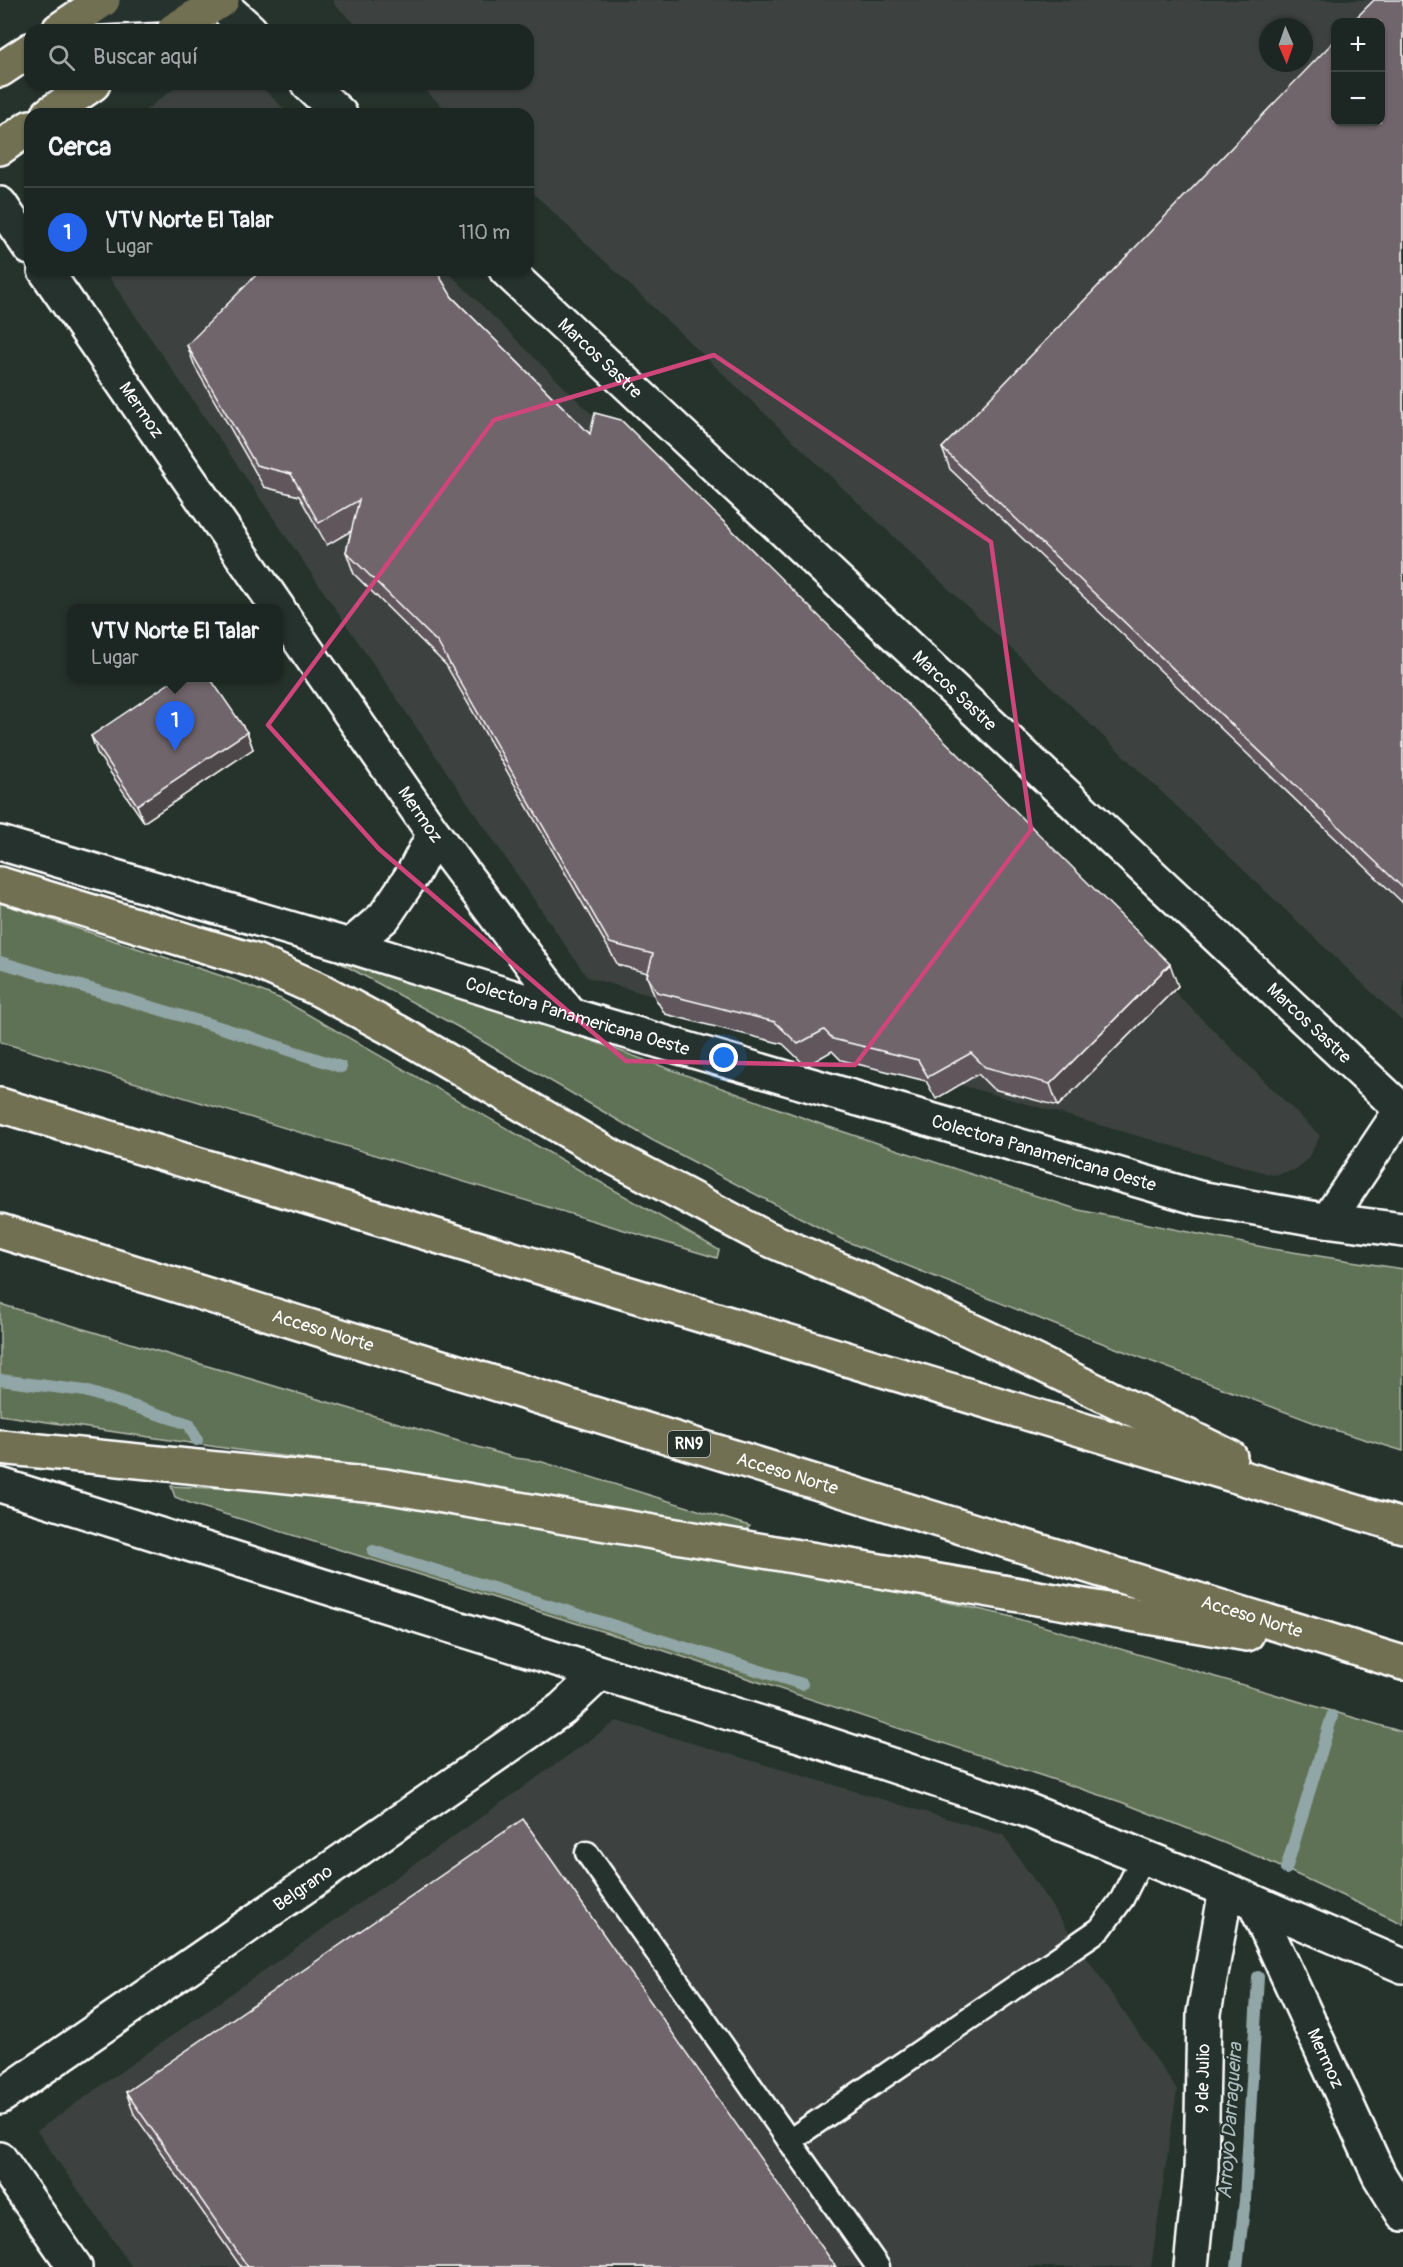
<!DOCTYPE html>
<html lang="es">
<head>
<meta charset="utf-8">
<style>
  body { margin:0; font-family:Pangolin,sans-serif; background:#252e2a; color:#f1f3f6 }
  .controls { position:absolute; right:18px; top:18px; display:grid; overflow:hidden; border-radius:12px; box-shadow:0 2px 4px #0004 }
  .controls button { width:54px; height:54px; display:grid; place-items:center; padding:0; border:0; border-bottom:2px solid #3a4340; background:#1c2622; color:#f1f3f6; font:30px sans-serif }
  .compass { position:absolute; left:1259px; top:18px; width:54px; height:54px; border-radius:50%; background:#1c2622; box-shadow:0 2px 4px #0004; rotate:178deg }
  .you { position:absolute; left:724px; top:1058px; width:21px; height:21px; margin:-15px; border:4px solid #fff; border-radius:50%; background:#1a73e8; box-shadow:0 0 0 9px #1a73e833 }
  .badge { display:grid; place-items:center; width:39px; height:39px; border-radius:50%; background:#2563eb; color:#fff; font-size:20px; font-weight:700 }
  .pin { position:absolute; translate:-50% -50px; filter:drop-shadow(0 2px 3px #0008) }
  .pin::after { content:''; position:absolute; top:32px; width:21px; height:18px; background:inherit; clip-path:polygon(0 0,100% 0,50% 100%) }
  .popup { position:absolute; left:67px; top:604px; width:216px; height:78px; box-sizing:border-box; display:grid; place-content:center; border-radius:12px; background:#1c2622; filter:drop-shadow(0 2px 4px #0005); font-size:20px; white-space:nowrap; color:#a0a5a5 }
  .popup b { font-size:22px; color:#f1f3f6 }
  .popup::after { content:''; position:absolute; left:50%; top:100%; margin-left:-12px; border:12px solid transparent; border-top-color:#1c2622 }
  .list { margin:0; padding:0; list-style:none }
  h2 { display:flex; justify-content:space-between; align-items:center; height:78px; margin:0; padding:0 24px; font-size:26px }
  h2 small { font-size:20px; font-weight:400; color:#a0a5a5 }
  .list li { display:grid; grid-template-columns:39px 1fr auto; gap:18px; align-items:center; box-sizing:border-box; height:90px; padding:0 24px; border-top:2px solid #3a4340 }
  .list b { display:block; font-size:22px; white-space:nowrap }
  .list p { margin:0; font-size:20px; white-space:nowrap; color:#a0a5a5 }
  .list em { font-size:20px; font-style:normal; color:#a0a5a5 }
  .icon { flex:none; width:33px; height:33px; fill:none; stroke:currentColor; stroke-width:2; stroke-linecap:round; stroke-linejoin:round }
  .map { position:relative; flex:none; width:1403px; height:2267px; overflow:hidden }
  .search { position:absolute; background:#1c2622; box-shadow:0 2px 4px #0004; left:24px; top:24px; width:510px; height:66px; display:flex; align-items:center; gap:15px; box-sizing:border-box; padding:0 21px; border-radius:18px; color:#a0a5a5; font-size:22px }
  .panel { position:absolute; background:#1c2622; box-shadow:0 2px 4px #0004; left:24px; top:108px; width:510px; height:168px; border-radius:18px }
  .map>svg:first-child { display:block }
</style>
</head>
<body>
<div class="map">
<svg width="1403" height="2267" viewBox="0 0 1403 2267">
  <rect width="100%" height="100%" fill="#26332d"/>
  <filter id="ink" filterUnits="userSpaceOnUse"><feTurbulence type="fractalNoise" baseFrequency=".0167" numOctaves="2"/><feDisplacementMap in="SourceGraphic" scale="12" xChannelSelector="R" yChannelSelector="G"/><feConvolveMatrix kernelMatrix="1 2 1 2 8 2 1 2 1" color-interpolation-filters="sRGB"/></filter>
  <g filter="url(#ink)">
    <!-- built -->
    <g fill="#3c423f" fill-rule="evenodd">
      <path d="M334,0H1403V1022L528,188V114H450L419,84H528V30H362L334,4ZM1336,22H1380V122H1336ZM1268,27H1304V63H1268Z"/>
      <polygon points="180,84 259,84 289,114 140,114"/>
      <polygon points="104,270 446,270 1320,1136 1308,1158 1295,1170 1273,1175 587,977"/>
      <polygon points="617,1721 1003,1835 1177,2090 1151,2267 132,2267 37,2131"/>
    </g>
    <!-- green -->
    <g fill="#617254" stroke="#b0b8aa" stroke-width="1.5">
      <polygon points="0,903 234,980 281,999 719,1250 717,1258 0,1042"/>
      <polygon points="311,947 461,993 826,1126 1079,1210 1273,1249 1403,1269 1403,1451 1331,1429 1073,1332 843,1240 652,1140 458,1027"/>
      <polygon points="0,1304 515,1458 539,1461 750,1526 744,1532 363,1466 258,1453 0,1415"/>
      <polygon points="171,1486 400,1497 833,1577 1005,1615 1403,1732 1403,1924 1259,1857 1121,1802 656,1648 192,1504 175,1497"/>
    </g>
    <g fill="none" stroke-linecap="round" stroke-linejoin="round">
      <!-- stream -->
      <g stroke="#91a6a7" stroke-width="12">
        <polyline points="0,962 222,1028 341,1067"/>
        <polyline points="0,1380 85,1391 189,1424 197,1440"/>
        <polyline points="373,1551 802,1684"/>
        <polyline points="1286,1869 1332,1716"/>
        <polyline points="1237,2267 1245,2200 1258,1977"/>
      </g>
      <defs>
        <g id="lane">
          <polyline points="587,1853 878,2267"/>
          <polyline points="789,2141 1100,1929 1122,1899 1143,1857"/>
        </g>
        <g id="street">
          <polyline points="0,204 30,248"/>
          <path id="s1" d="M45,270L278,608"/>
          <path id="s2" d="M278,609L434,834L570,1015"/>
          <polyline points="350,946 384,917 413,874 434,834"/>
          <path id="s3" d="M1254,1902L1379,2175L1403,2214"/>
          <polyline points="0,2159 75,2267"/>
          <path id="s4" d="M1191,2267L1201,2169L1204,2013L1226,1890"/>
        </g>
        <g id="secondary">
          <polyline points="91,8 219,2 250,30"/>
          <polyline points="308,84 340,114"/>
          <path id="s5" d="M506,270L1403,1111"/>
          <path id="s6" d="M0,843L350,946L570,1015L1199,1198L1317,1219L1403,1230"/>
          <polyline points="1328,1220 1402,1109"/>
          <polyline points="0,1485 809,1738 1024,1809 1226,1890 1403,1966"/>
          <path id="s7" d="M0,2097L562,1709L600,1673"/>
        </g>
        <g id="primary">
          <polyline points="59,30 103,0"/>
          <polyline points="174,30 222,0"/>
          <polyline points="0,70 30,50"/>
          <polyline points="49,114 93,84"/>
          <polyline points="0,148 30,127"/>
        </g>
        <g id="highway">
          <polyline points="0,884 255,961 320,990 398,1032 611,1156 764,1237 872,1284 1000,1344 1230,1457"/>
          <polyline points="0,1105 1403,1526"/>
          <path id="s8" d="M0,1231L1403,1663"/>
          <polyline points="0,1447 385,1486 1247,1634"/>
        </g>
      </defs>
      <!-- lane casing -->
      <use href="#lane" stroke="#fff" stroke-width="27"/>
      <!-- street casing -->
      <use href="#street" stroke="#fff" stroke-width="38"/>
      <!-- secondary casing -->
      <use href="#secondary" stroke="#fff" stroke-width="38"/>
      <!-- primary casing -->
      <use href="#primary" stroke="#fff" stroke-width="38"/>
      <!-- highway casing -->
      <use href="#highway" stroke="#fff" stroke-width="38"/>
      <!-- lane -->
      <use href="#lane" stroke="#26332d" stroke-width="22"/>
      <!-- street -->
      <use href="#street" stroke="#26332d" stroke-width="33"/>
      <!-- secondary -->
      <use href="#secondary" stroke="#26332d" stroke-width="33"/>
      <!-- primary -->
      <use href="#primary" stroke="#716f52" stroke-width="33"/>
      <!-- highway -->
      <use href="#highway" stroke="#716f52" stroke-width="33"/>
    </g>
    <!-- wall -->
    <g fill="#60575b" stroke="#fff" stroke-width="1.5">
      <polygon points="1403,0 1403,903 950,469 942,448"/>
      <polygon points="452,297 590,434 1178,986 1058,1106 993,1089 978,1074 936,1099 926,1081 841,1060 832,1051 806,1066 783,1044 665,1014 655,998 647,976 648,973 618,965 446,665 354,574 346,552 351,531 327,545 299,496 264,487 195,367 187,345"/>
      <polygon points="247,732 253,749 144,822 97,753 91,736"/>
      <polygon points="126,2092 836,2267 241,2267 134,2114"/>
    </g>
    <!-- shaded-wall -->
    <g fill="#4e474a" stroke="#fff" stroke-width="1.5">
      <polygon points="247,732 253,749 144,822 137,805"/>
      <polygon points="1170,964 1178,986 1058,1106 1050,1084"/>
    </g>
    <!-- building -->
    <g fill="#70656a" stroke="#fff" stroke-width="1.5">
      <polygon points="1374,0 1403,0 1403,888 942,448 1335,40 1335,122 1380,122 1380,22 1352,22"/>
      <polygon points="261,270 436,270 452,297 590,434 595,413 621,420 1170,964 1050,1084 985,1067 971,1053 928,1077 918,1060 833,1039 824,1030 798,1044 775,1022 657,992 647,976 653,954 610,943 438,643 346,552 359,500 319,523 291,474 256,465 187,345"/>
      <polygon points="177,678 210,678 247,732 137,805 91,736"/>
      <polygon points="523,1819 836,2267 248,2267 126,2092"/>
    </g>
  </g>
  <!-- marked area -->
  <path fill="none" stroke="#ce467c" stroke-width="4.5" stroke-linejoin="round" d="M714,355L991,542L1031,830L855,1065L626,1061L379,849L268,725L494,420Z"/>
  <g text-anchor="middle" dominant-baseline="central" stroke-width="4.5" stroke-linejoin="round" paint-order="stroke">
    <!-- shield labels -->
    <rect fill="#26332d" stroke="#bec2c0" stroke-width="1.5" x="668" y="1431" width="42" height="26" rx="4.5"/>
    <g font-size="16" font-weight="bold" fill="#fff">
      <text x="689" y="1444">RN9</text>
    </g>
    <!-- street labels -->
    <g font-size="18" fill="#fff" stroke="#26332d">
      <text stroke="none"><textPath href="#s5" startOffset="129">Marcos Sastre</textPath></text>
      <text stroke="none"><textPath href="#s1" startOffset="170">Mermoz</textPath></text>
      <text stroke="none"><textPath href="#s5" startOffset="615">Marcos Sastre</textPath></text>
      <text stroke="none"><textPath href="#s2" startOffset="250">Mermoz</textPath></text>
      <text stroke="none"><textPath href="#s6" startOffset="603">Colectora Panamericana Oeste</textPath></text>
      <text stroke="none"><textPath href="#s5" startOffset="1101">Marcos Sastre</textPath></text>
      <text stroke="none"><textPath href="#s6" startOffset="1089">Colectora Panamericana Oeste</textPath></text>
      <text stroke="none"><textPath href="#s8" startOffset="338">Acceso Norte</textPath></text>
      <text stroke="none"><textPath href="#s8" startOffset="824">Acceso Norte</textPath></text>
      <text stroke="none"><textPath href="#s8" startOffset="1310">Acceso Norte</textPath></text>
      <text stroke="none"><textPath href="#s7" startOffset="368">Belgrano</textPath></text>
      <text stroke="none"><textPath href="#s3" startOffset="172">Mermoz</textPath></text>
      <text stroke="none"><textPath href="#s4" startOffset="189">9 de Julio</textPath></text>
    </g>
    <!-- water labels -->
    <g font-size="20" font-style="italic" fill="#acbcbd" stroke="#26332d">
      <text transform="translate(1230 2121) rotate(-86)">Arroyo Darragueira</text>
    </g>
  </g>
</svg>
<div class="controls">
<button>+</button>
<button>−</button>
</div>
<svg class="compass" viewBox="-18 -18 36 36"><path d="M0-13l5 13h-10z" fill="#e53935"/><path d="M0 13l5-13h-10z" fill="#a0a5a5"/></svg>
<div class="you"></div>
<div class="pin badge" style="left:175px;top:751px">1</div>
<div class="popup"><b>VTV Norte El Talar</b>Lugar</div>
<div class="search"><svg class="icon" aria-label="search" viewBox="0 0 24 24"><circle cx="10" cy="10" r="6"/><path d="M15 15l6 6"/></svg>Buscar aquí</div>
<section class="panel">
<h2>Cerca<small></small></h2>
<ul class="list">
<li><span class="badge">1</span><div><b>VTV Norte El Talar</b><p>Lugar</p></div><em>110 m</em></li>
</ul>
</section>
</div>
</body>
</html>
